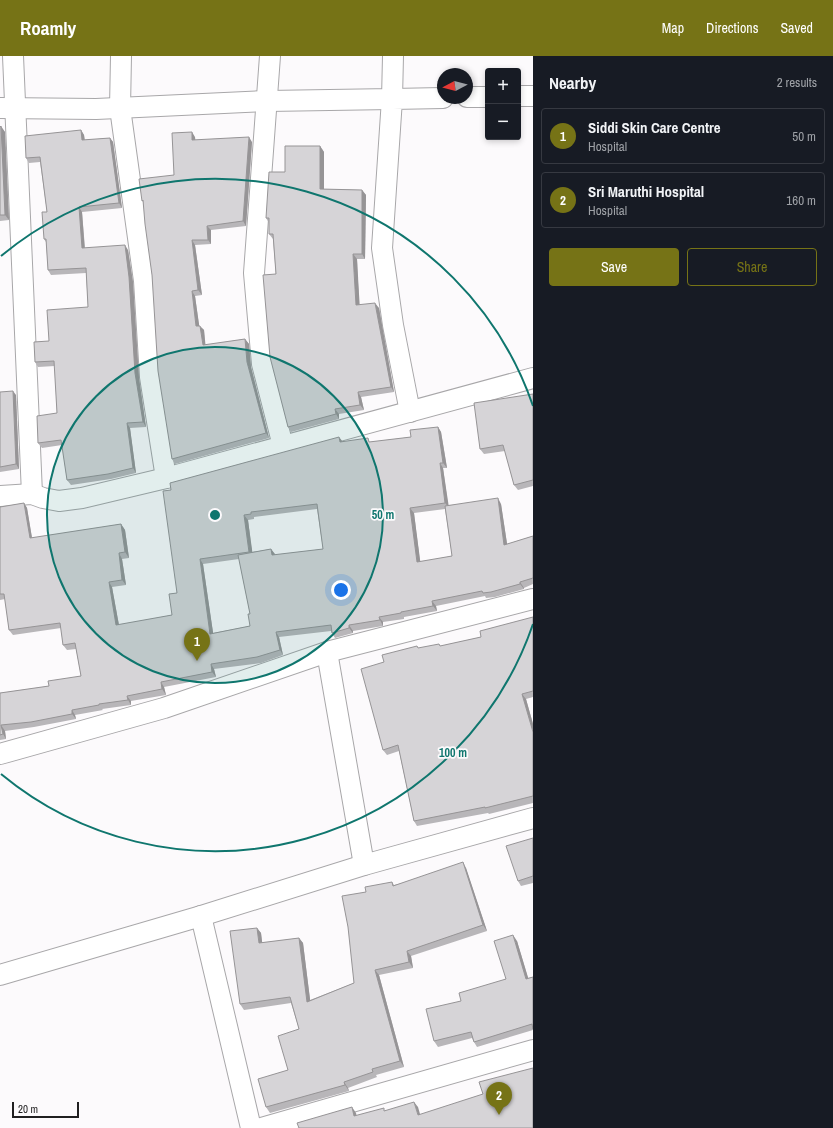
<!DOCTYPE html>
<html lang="en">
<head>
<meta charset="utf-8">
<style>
  body { margin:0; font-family:"Archivo Narrow",sans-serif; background:#20242c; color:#f1f3f6 }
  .controls { position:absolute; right:12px; top:12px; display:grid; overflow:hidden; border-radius:4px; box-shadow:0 2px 6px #0003 }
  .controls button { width:36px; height:36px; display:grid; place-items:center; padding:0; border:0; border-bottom:1px solid #363941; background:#171b24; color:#f1f3f6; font:20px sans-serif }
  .compass { position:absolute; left:437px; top:12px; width:36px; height:36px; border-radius:50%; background:#171b24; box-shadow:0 2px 6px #0003; rotate:263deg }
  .scale { position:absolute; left:12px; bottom:10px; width:67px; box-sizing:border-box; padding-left:4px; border:2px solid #201f20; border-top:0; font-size:11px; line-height:14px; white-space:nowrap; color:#201f20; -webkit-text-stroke:3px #fcfafc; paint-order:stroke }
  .you { position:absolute; left:341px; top:534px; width:14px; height:14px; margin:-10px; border:3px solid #fff; border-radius:50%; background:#1a73e8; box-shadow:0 0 0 6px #1a73e833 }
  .badge { display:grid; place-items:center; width:26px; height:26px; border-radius:50%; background:#767316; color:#fff; font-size:13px; font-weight:700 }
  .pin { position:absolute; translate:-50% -33px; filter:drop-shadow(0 1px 2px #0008) }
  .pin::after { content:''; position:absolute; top:21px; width:14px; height:12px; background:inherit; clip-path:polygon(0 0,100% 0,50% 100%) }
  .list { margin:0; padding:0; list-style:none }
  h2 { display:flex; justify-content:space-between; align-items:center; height:52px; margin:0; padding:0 16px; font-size:17px }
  h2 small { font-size:13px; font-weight:400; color:#9ea1a6 }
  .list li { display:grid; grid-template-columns:26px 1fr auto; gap:12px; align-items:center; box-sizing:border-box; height:56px; margin:0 8px 8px; padding:0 8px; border:1px solid #363941; border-radius:4px }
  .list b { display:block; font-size:15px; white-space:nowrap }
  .list p { margin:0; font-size:13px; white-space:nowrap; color:#9ea1a6 }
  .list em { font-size:13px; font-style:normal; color:#9ea1a6 }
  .actions { display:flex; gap:8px; padding:12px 16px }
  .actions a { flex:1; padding:9px 0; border:1px solid #767316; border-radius:4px; text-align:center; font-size:14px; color:#767316 }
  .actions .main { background:#767316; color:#fff }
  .map { position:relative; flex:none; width:533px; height:1072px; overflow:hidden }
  header { display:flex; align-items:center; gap:24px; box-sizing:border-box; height:56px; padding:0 20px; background:#767316; color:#fff }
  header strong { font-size:19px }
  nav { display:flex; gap:22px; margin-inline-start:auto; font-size:14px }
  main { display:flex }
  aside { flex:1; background:#171b24 }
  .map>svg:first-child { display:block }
</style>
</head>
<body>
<header>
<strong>Roamly</strong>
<nav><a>Map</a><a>Directions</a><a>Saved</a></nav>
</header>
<main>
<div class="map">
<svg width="533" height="1072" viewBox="0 0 533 1072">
  <rect width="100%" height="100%" fill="#fcfafc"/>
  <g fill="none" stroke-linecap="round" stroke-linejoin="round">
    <defs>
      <g id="minor">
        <polyline points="13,0 32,438"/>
        <polyline points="121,0 120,52 144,225 150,321 166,422"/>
        <polyline points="270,0 254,217 262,308 283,390"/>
        <polyline points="518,40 533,40"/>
        <polyline points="467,41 488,41"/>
        <polyline points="0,52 96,53 267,45 392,43 393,0"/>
        <polyline points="410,356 393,269 382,192 392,43 443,42"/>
        <polyline points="0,440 32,438 43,442 59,445 82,442 166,422 533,322"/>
        <polyline points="327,596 364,809"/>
        <polyline points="0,698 164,652 327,596 533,543"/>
        <polyline points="201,860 251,1072"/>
        <polyline points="0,919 201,860 364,809 533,762"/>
        <polyline points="261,1072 533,994"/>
      </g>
    </defs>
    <!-- minor casing -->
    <use href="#minor" stroke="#a8a7a9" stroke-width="22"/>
    <!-- minor -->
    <use href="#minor" stroke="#fff" stroke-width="20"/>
  </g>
  <!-- wall -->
  <g fill="#b8b6b9" fill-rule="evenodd">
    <polygon points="0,71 5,76 9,164 0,165"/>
    <polygon points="81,74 84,79 85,84 110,82 113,86 122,152 82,156 85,192 128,194 133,226 139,322 146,371 130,372 136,417 111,423 71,429 67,424 62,389 42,392 38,387 57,357 55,310 38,311 35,306 49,285 88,251 86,217 51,219 48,214 46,186 44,183 47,156 40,106 29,107 26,102"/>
    <polygon points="195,81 195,84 252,86 246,170 211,174 211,188 195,189 202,239 195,240 199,270 204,274 205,289 245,283 249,288 251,311 269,382 175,408 172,403 152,219 144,147 142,145 174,119"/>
    <polygon points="320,90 324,96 324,133 362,134 366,139 365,203 357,203 359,249 379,252 394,336 361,341 364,354 339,358 339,363 291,376 288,371 273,183 269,178 269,167 266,162 285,116"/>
    <polygon points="0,336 16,339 19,413 0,416"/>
    <polygon points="533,338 533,430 518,434 514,429 505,395 484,398 480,393"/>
    <path d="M438,371L441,376L447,412H443L448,449L501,448L507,488L533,480V528L524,532V533L495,541L486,542L485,540L436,550L437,555L404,561V563L383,566V570L353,575V577L335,582L332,577L331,575L279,581L283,599L261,607L214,613L216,621L164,631L166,639L131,645V649L102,653L103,654L75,659L76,663L34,671L5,675L6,683L0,684V637L49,630L81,620L76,593L67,594L63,589L61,572L13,579L9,574L5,543L0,544V451L24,447L27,452L32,482L121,468L125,474L129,502L122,503L126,529L112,531L119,569L172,559L177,537L171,434L343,386H371L411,381ZM317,453L323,493L275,499L271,493L252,496L248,464L254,463V461ZM445,453L452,500L420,506L414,457ZM239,503L250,558V570L213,577L203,508Z"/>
    <polygon points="533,561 533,641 526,643 533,668 533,747 489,758 488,757 417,770 414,765 399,695 387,699 383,694 384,606 418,592 441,590 481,581"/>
    <polygon points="533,782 533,827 521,830 518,825"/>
    <polygon points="466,812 487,875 411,900 413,912 379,919 404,1011 376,1019 377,1021 348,1032 349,1035 270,1057 266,1051 288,1014 299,973 291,947 244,954 240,948 257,872 261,877 262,887 299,882 303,887 310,944 354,927 366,836 392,826 394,829"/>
    <polygon points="517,885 528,922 533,921 533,974 477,991 474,986 472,982 438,991 434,985 461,945 506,923"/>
  </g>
  <!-- shaded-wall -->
  <g fill="#969496">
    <polygon points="1,70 5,76 9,164 5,159"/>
    <polygon points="81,74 84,79 85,89 82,84"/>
    <polygon points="192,76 195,81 196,89 192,84"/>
    <polygon points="249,81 252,86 246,170 243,165"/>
    <polygon points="110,82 113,86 122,152 119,147"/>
    <polygon points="320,90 324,96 324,138 320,133"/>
    <polygon points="362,134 366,139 365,203 362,198"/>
    <polygon points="79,151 82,156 85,197 82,192"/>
    <polygon points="207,170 211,174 211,188 208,184"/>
    <polygon points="192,184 195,189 202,239 198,234"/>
    <polygon points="125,189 128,194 133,226 139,322 146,371 143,366 135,317"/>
    <polygon points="353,198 357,203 360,255 356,249"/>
    <polygon points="192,235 195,240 200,275 196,270"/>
    <polygon points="375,247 379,252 394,336 391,331"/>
    <polygon points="200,270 204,274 206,294 203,289"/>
    <polygon points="245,283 249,288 251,311 269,382 266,377 247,306"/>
    <polygon points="13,335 16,339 19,413 16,408"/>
    <polygon points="358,336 361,341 364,354 360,349"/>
    <polygon points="335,353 339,358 339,363 336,358"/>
    <polygon points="127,367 130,372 136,417 133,412"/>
    <polygon points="438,371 441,376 447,412 443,407"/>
    <polygon points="339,381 343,386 340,386"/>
    <polygon points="440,407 443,412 449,452 445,447"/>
    <polygon points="498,442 501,448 508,494 504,489"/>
    <polygon points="24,447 27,452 33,488 30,482"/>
    <polygon points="410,452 414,457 421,511 417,506"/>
    <polygon points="244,459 248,464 253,501 249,496"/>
    <polygon points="121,468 125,474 129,502 125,496"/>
    <polygon points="271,493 275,498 276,504 272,499"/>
    <polygon points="119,497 122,503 126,529 122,524"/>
    <polygon points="200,503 203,508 214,583 210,578"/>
    <polygon points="109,526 112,531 120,575 116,569"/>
    <polygon points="520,526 524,532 524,533 520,528"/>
    <polygon points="432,545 436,550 437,555 433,550"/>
    <polygon points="379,561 383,566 383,570 380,564"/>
    <polygon points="349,569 353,575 353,577 349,572"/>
    <polygon points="276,576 279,581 283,599 280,594"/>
    <polygon points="211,608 214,613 216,621 212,616"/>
    <polygon points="161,626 164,631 166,639 162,633"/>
    <polygon points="522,638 526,643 533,668 533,676"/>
    <polygon points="127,640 131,645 131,649 128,644"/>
    <polygon points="72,654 75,659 76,663 72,658"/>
    <polygon points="1,669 5,675 6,683 3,678"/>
    <polygon points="463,806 466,812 487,875 483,869"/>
    <polygon points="257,872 261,877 263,893 259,887"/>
    <polygon points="513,879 517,885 530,928 526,923"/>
    <polygon points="299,882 303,887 311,951 307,946"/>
    <polygon points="407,895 411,900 413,912 409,906"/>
    <polygon points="375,914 379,919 404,1011 400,1005"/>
    <polygon points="344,1026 348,1032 349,1035 345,1029"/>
    <polygon points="414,1046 418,1051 422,1065 418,1059"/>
    <polygon points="352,1051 356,1057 358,1066 354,1060"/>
  </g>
  <!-- building -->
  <g fill="#d6d4d7" stroke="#969496" fill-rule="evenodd">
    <polygon points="1,70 5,159 0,159 0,71"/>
    <polygon points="81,74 82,84 110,82 119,147 79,151 82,192 125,189 129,221 135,317 143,366 127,367 133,412 108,418 67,424 61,384 38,387 37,360 57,357 54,305 35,306 34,286 49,285 47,254 88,251 86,212 48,214 46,183 44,183 42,156 47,156 40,101 26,102 25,80"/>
    <polygon points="192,76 192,84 249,81 243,165 207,170 208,184 192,184 198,234 192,235 196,270 200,270 203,289 245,283 247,306 266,377 172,403 158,315 152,219 145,168 143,144 142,145 139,123 174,119 172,77"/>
    <polygon points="285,90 320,90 320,133 362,134 362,198 353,198 356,249 375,247 391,331 358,336 360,349 335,353 336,358 288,371 270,301 263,219 276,218 273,178 269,178 269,162 266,162 269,116 285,116"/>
    <polygon points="13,335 16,408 0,411 0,336"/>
    <polygon points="533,338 533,424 514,429 503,389 480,393 474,347"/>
    <path d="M438,371L443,407H440L445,447L410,452L417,506L452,500L445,450L498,442L504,489L533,480V522L520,526V528L491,536L483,537L482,535L432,545L433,550L401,556V557L379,561L380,564L349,569V572L332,577L331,569L276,576L280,594L257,601L211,608L212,616L161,626L162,633L127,640L128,644L99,648V649L72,654V658L31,666L1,669L3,678L0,679V637L49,630L48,625L81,620L75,587L63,589L60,567L9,574L4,538H0V451L24,447L30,482L121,468L125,496L119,497L122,524L109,526L116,569L172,559L169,538L177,537L163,435L171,434L170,427L339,381L340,386L368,382L369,386L411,381L410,374ZM317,448L323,493L272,499L271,493L238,499L250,558H248L250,570L210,578L200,503L249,496L244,459L251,458V456Z"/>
    <polygon points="533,561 533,635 522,638 533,676 533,740 485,752 485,751 414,765 398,689 383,694 361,613 384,606 382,599 417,590 418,592 439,588 440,590 481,581 480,575"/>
    <polygon points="533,782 533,820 518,825 506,790"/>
    <polygon points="463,806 483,869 407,895 409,906 375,914 400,1005 372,1013 373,1016 344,1026 345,1029 266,1051 258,1023 288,1014 278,980 299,973 290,941 240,948 230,875 257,872 259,887 299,882 307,946 354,927 348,871 342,840 366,836 365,831 392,826 393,830"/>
    <polygon points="513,879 526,923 533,921 533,973 532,968 474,986 471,976 434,985 426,953 461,945 459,937 506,923 494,885"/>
    <polygon points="533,1012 533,1072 299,1072 297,1067 352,1051 354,1060 384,1052 384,1055 414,1046 418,1059 483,1038 479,1026"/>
  </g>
  <!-- distance rings -->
  <circle cx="215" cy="459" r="168" fill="#0f766e" fill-opacity=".12"/>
  <g fill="none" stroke="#0f766e" stroke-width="2">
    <circle cx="215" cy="459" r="168"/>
    <path d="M533 568A336 336 0 0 1 1 718M1 200A336 336 0 0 1 533 350"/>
  </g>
  <circle cx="215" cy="459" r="6" fill="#0f766e" stroke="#fcfafc" stroke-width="2"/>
  <g font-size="12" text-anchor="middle" font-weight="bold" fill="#0f766e" stroke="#fcfafc" stroke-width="3.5" stroke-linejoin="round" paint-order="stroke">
    <text x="383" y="463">50 m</text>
    <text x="453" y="701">100 m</text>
  </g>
</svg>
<div class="controls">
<button>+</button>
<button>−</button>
</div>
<svg class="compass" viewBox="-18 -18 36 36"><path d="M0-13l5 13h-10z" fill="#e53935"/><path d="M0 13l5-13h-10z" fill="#9ea1a6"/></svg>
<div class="scale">20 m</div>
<div class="you"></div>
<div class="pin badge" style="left:197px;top:605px">1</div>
<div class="pin badge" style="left:499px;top:1059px">2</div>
</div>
<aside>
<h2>Nearby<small>2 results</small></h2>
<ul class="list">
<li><span class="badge">1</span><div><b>Siddi Skin Care Centre</b><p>Hospital</p></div><em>50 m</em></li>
<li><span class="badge">2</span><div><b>Sri Maruthi Hospital</b><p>Hospital</p></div><em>160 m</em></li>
</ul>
<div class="actions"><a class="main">Save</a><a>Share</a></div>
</aside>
</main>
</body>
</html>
